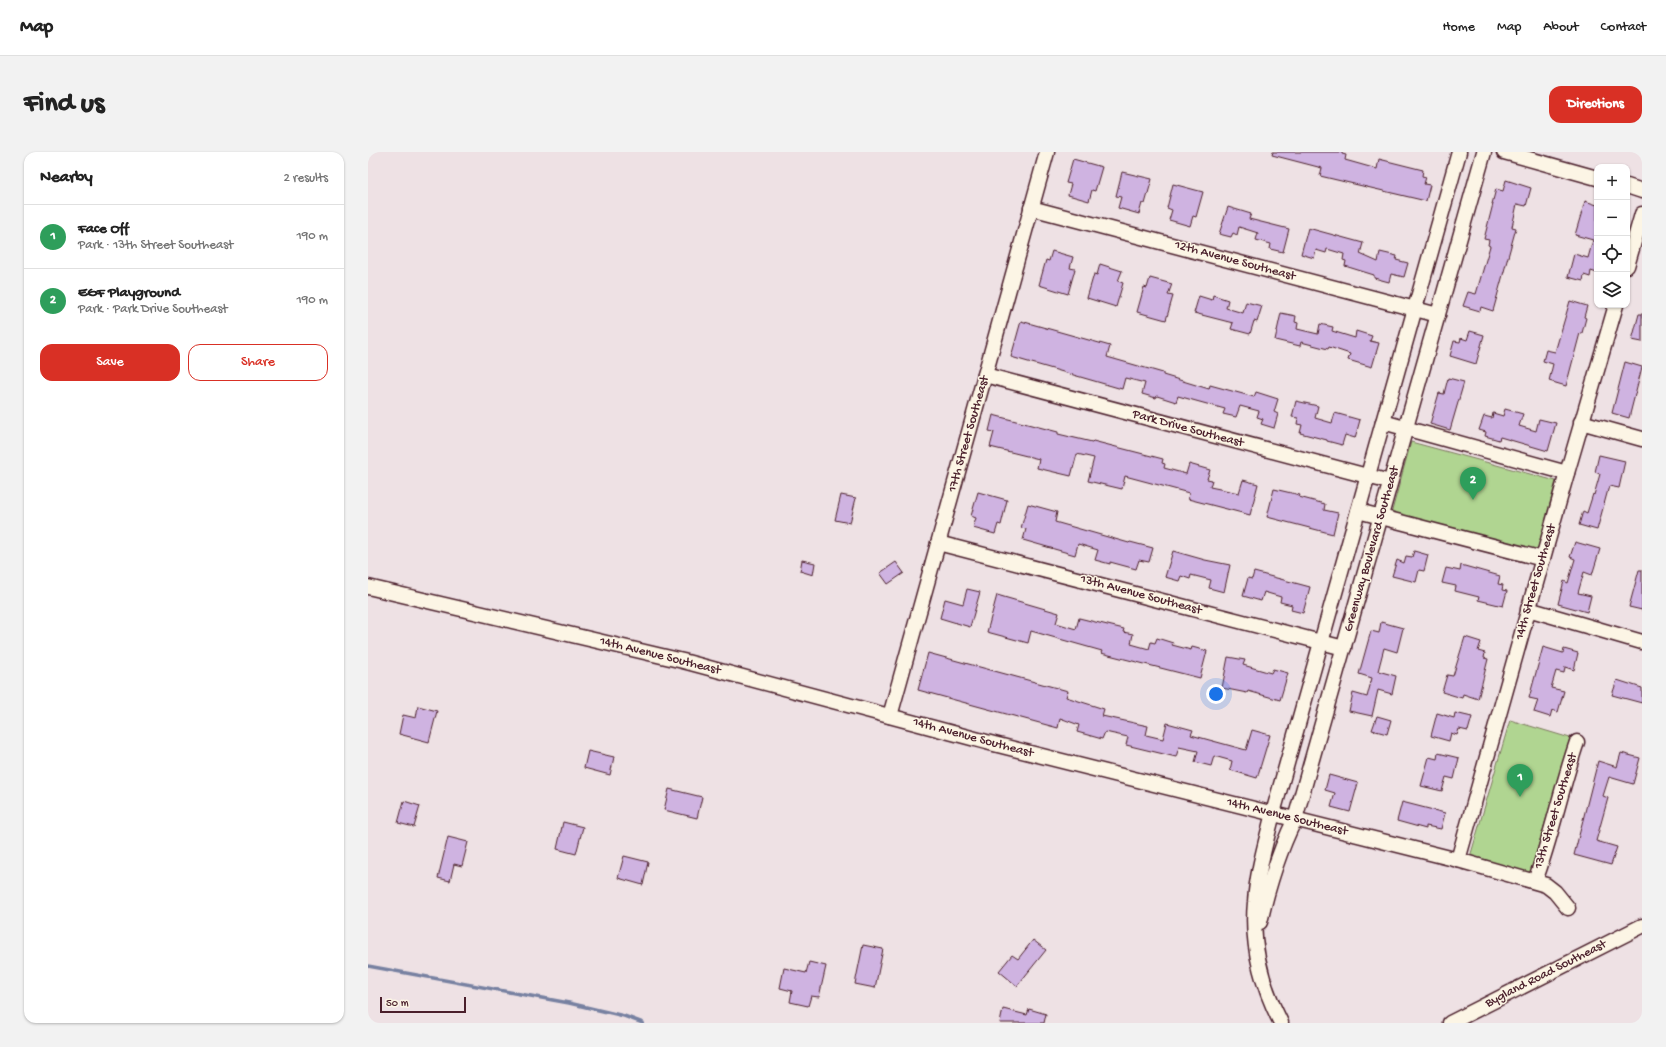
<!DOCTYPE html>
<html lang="en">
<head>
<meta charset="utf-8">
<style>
  body { margin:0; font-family:"Gochi Hand",sans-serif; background:#f2f2f2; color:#222 }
  .controls { position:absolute; right:12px; top:12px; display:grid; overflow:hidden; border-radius:8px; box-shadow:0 1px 3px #0004 }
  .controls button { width:36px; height:36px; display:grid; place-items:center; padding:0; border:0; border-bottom:1px solid #e0e0e0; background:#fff; color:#222; font:20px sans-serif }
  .scale { position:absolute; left:12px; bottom:10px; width:86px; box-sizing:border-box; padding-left:4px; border:2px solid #4a1f2b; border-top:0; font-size:11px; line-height:14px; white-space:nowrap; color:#4a1f2b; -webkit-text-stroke:3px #fcf5e5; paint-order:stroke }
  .you { position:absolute; left:848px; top:542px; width:14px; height:14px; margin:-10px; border:3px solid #fff; border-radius:50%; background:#1a73e8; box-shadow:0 0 0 6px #1a73e833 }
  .badge { display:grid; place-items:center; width:26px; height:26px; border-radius:50%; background:#d93025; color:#fff; font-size:13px; font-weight:700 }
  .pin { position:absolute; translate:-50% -33px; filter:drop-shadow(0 1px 2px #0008) }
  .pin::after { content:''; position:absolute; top:21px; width:14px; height:12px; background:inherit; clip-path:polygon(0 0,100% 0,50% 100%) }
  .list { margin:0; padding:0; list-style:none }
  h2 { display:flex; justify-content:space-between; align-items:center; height:52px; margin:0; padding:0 16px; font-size:17px }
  h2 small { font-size:13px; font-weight:400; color:#767676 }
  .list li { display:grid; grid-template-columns:26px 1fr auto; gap:12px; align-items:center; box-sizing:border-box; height:64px; padding:0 16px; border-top:1px solid #e0e0e0 }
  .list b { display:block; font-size:15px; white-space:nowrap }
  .list p { margin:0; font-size:13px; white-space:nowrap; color:#767676 }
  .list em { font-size:13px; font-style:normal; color:#767676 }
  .actions { display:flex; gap:8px; padding:12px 16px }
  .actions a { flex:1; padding:9px 0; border:1px solid #d93025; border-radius:12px; text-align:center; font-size:14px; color:#d93025 }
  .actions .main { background:#d93025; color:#fff }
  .icon { flex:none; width:22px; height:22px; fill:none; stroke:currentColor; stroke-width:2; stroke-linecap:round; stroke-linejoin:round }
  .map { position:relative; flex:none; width:1274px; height:871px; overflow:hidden; border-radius:12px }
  header { display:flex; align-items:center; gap:24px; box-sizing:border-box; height:56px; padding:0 20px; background:#fff; border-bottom:1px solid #e0e0e0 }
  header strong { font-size:19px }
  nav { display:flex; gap:22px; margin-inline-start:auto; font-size:14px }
  .intro { display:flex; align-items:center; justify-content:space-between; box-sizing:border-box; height:96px; padding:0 24px }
  h1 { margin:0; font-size:28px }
  .button { padding:10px 18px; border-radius:12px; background:#d93025; color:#fff; font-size:14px; font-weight:700 }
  main { display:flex; gap:24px; padding:0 24px }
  aside { flex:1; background:#fff; border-radius:12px; box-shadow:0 1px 3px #0004 }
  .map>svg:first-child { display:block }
</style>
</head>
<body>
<header>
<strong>Map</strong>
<nav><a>Home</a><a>Map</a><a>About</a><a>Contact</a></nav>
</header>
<div class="intro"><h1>Find us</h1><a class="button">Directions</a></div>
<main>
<aside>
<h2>Nearby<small>2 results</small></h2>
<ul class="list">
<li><span class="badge" style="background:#2e9e5b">1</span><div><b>Face Off</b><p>Park · 13th Street Southeast</p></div><em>190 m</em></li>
<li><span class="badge" style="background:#2e9e5b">2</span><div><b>EGF Playground</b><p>Park · Park Drive Southeast</p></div><em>190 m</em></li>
</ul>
<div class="actions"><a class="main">Save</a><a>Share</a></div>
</aside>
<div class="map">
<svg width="1274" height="871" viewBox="0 0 1274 871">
  <rect width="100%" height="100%" fill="#eee1e4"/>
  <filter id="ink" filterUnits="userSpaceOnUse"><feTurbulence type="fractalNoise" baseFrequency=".025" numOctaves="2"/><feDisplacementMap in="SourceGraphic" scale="8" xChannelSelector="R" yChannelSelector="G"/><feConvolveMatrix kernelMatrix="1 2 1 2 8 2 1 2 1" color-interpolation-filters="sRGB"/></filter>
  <g filter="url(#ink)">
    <!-- green -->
    <g fill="#b0d591" stroke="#7d7a5e">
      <polygon points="1043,290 1188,329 1168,403 1022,366"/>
      <polygon points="1142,568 1202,586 1162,722 1102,705"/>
    </g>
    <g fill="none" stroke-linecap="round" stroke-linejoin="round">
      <!-- stream -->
      <polyline stroke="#7781a1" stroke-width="3.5" points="0,814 201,851 256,864 275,871"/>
    </g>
    <!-- building -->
    <g fill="#cfb3e1" stroke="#4a1f2b">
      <polygon points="905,0 974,0 974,2 978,3 977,8 1009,17 1011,7 1055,18 1054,24 1058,25 1056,32 1062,33 1058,49 952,24 954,16 904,3"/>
      <polygon points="705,7 734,15 727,39 724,38 721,49 700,43 703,32 698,31"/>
      <polygon points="754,20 784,27 777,52 774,51 771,62 750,56 753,45 748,44"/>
      <polygon points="1138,28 1163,36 1158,54 1149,52 1144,75 1148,76 1125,159 1113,155 1112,159 1095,154 1100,140 1108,142 1122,94 1120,93 1121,88 1116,87 1125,52 1124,52 1128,37 1135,39"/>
      <polygon points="805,32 835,40 828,65 825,64 822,74 801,68 804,58 799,56"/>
      <polygon points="1217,49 1229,53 1229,121 1223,119 1222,125 1216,123 1215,129 1200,125 1206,102 1220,106 1225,88 1207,83"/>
      <polygon points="860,55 883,62 881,67 921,77 915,100 902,97 903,92 888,88 890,81 871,75 869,83 865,81 863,85 851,82"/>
      <polygon points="940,76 995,91 992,102 1010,110 1012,100 1029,104 1028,108 1040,111 1036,125 1023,122 1021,130 1006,126 1006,123 977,114 978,109 975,108 976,102 959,97 958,101 948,98 946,106 933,102"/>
      <polygon points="684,99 705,105 702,116 707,117 700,142 671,133 678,108 681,109"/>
      <polygon points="732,112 754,119 750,129 755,131 748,155 719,146 726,122 729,123"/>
      <polygon points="782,126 804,132 800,143 805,144 798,168 769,160 776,135 779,136"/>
      <polygon points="845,143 860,148 858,156 875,161 878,150 894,154 889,170 886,169 882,182 863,177 865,171 826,161 831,144 844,148"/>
      <polygon points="1202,149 1219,154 1216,165 1218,166 1214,181 1212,181 1198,234 1181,229 1185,212 1175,209 1178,198 1187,200"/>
      <polygon points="913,161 928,164 927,170 930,171 929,177 950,182 952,172 965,175 964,179 987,186 988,179 1004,184 1002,189 1011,191 1004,215 980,208 982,202 961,195 960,197 933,190 932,194 907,188"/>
      <polygon points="1271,162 1274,162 1274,190 1264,188"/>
      <polygon points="653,169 742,194 739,205 795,221 795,223 841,237 842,233 886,245 888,240 910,247 906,260 910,262 906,276 893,272 895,267 889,265 891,259 872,254 868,265 855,262 857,257 810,244 808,250 789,244 788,246 774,242 777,231 757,226 754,237 643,205"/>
      <polygon points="1102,179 1116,183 1108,212 1082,204 1086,189 1092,190 1093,186 1099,188"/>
      <polygon points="1257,210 1274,215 1261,266 1244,261"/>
      <polygon points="1080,226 1096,230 1082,278 1062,272 1071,241 1076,242"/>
      <polygon points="928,249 950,254 947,266 964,271 967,261 992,268 987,286 977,283 974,293 959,289 959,288 932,281 934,273 929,272 930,266 924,265"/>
      <polygon points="1137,257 1155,262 1151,274 1168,279 1171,267 1188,271 1180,299 1132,285 1131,288 1117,284 1118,280 1111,278 1116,264 1124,266 1125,261 1135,264"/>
      <polygon points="625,263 690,280 690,282 724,290 725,289 795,307 794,311 797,312 796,316 818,322 821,312 842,318 839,327 844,328 842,335 871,341 875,328 890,332 882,363 820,347 821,341 757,324 754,337 720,329 726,306 709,302 703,324 669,316 671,307 622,295 626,280 621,279"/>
      <polygon points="1231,303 1257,309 1251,336 1241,334 1229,378 1211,373 1215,359 1219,361 1225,342 1226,343 1232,322 1227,320"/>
      <polygon points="906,337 932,343 931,345 957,352 956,358 970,361 965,382 899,365"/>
      <polygon points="610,340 639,348 633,373 630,372 627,382 605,376 608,366 603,364"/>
      <polygon points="473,343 488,346 482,371 467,368"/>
      <polygon points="660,352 689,360 687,370 761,391 762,390 785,396 781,410 771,408 768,417 742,410 742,412 727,408 730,398 710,392 707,403 655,388 658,377 653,376"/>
      <polygon points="1207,390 1232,397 1224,423 1216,420 1210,441 1223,444 1219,460 1190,452 1196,429 1200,431 1207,407 1202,405"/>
      <polygon points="805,399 837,408 862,413 856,440 841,436 843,428 823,423 822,427 813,424 811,429 797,425"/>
      <polygon points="1046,399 1060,403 1056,419 1051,418 1048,430 1024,424 1029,408 1036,411 1038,404 1044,405"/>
      <polygon points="434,408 447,411 445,423 432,419"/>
      <polygon points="528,410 536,421 520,432 512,421"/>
      <polygon points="1093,413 1132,424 1130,432 1135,433 1134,438 1139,439 1135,454 1110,448 1111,445 1087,439 1088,434 1074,431 1078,416 1092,419"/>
      <polygon points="1271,418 1274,418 1274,458 1261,455"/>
      <polygon points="886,420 942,435 935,461 923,458 924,453 912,450 913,445 896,440 893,449 875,444 880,426 884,427"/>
      <polygon points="599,437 612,440 602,475 572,466 577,447 595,452"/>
      <polygon points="629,443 691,461 688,471 708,477 711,466 756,477 755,480 765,482 763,492 781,497 783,490 787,491 789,486 805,491 804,493 823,498 824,495 839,499 832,526 733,501 734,499 663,479 660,491 619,480"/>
      <polygon points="1013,470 1035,476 1029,500 1016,496 1010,519 1028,524 1024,542 1010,538 1004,564 981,559 985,541 999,545 1004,526 991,522 1003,479 1011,481"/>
      <polygon points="1097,485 1113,490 1110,499 1117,501 1116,506 1120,507 1110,547 1095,542 1094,546 1074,540 1079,523 1085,524"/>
      <polygon points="1175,495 1195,501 1196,497 1210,501 1206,518 1197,515 1196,521 1188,519 1183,536 1196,539 1190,560 1184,558 1182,565 1166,560 1170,548 1161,546"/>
      <polygon points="560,501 700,539 698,545 736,557 734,564 780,574 778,583 795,587 799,571 825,578 823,583 878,598 884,578 902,583 889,626 862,618 864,609 846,604 843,614 827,610 830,599 811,595 808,605 758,593 760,585 737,580 734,587 709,580 711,573 692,566 690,576 550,538"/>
      <polygon points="860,505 877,508 875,513 903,521 905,517 920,521 912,548 880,539 879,541 854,536"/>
      <polygon points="1249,528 1274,536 1274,551 1244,543"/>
      <polygon points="50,554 69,559 61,590 31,582 35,563 48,566"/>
      <polygon points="1069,561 1086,566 1087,561 1104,565 1100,579 1091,577 1089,583 1083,581 1081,589 1063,584"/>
      <polygon points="1009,564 1023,568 1019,582 1004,578"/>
      <polygon points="220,599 246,605 242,623 216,616"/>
      <polygon points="1070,601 1091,606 1086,627 1078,625 1074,639 1053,634 1061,605 1069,607"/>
      <polygon points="1253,601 1272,606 1265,632 1241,625 1235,644 1240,646 1228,689 1249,695 1243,713 1206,703 1230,609 1249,615"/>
      <polygon points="961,623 990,631 982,660 963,655 967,641 957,638"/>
      <polygon points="301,637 334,645 329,666 296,658"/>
      <polygon points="36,649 52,654 46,675 30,671"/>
      <polygon points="1034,650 1077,661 1073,677 1058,674 1058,677 1029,669"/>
      <polygon points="195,670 215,675 208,702 189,697"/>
      <polygon points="80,685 100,690 94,714 86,712 82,729 70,726"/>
      <polygon points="256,704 280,710 275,733 250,726"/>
      <polygon points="665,788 678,798 649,834 631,819 644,803 650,807"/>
      <polygon points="495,793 515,797 507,836 487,832"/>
      <polygon points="441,810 458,814 451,845 443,844 440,854 422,850 424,839 412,836 416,816 438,821"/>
      <polygon points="635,857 659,863 661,857 678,862 676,871 632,871"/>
    </g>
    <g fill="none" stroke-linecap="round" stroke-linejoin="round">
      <defs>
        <g id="minor">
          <polyline points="1136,0 1229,26"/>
          <polyline points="1259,34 1274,39"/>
          <polyline points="663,56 1070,163"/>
          <polyline points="1259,114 1274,62"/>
          <polyline points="617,223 1022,330"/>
          <polyline points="1015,270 1199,321"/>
          <polyline points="1213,270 1274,287"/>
          <polyline points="990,359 1175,407"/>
          <polyline points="570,391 976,496"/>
          <polyline points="0,435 315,509 626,592 1090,708 1178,733 1187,740 1200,756"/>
          <polyline points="1160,457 1274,490"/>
          <polyline points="522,564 679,0"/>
          <polyline points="1090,708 1199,321 1248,153"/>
          <path d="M1167,729C1184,684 1193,636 1209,590"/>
          <path d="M892,770C900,735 911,699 927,667L1116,0"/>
          <path d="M913,871C894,834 883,792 887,750C889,720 898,690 905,661L1091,0"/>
          <polyline points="1082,871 1274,774"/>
        </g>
      </defs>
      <!-- minor casing -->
      <use href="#minor" stroke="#4a1f2b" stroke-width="17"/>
      <!-- minor -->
      <use href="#minor" stroke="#fcf5e5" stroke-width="14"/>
    </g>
  </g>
  <g text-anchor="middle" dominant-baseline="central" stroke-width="3" stroke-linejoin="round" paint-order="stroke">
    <!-- street labels -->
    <g font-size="13" fill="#4a1f2b" stroke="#fcf5e5">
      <text transform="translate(867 109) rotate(15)">12th Avenue Southeast</text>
      <text transform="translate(820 277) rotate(15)">Park Drive Southeast</text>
      <text transform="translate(601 282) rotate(-74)">17th Street Southeast</text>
      <text transform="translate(1004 397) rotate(-74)">Greenway Boulevard Southeast</text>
      <text transform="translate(1168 430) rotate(-74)">14th Street Southeast</text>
      <text transform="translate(773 443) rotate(15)">13th Avenue Southeast</text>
      <text transform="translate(292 504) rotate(14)">14th Avenue Southeast</text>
      <text transform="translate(605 586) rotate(15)">14th Avenue Southeast</text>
      <text transform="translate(1188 659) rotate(-73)">13th Street Southeast</text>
      <text transform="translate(919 665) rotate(14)">14th Avenue Southeast</text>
      <text transform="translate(1178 822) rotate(-27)">Bygland Road Southeast</text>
    </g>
  </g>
</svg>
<div class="controls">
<button>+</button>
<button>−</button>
<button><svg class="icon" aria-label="locate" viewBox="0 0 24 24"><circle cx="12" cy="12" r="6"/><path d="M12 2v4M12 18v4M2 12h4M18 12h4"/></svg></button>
<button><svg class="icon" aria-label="layers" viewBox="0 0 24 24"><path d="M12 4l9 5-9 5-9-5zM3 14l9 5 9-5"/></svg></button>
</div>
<div class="scale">50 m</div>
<div class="you"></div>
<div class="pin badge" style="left:1152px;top:645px;background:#2e9e5b">1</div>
<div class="pin badge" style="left:1105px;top:348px;background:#2e9e5b">2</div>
</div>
</main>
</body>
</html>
